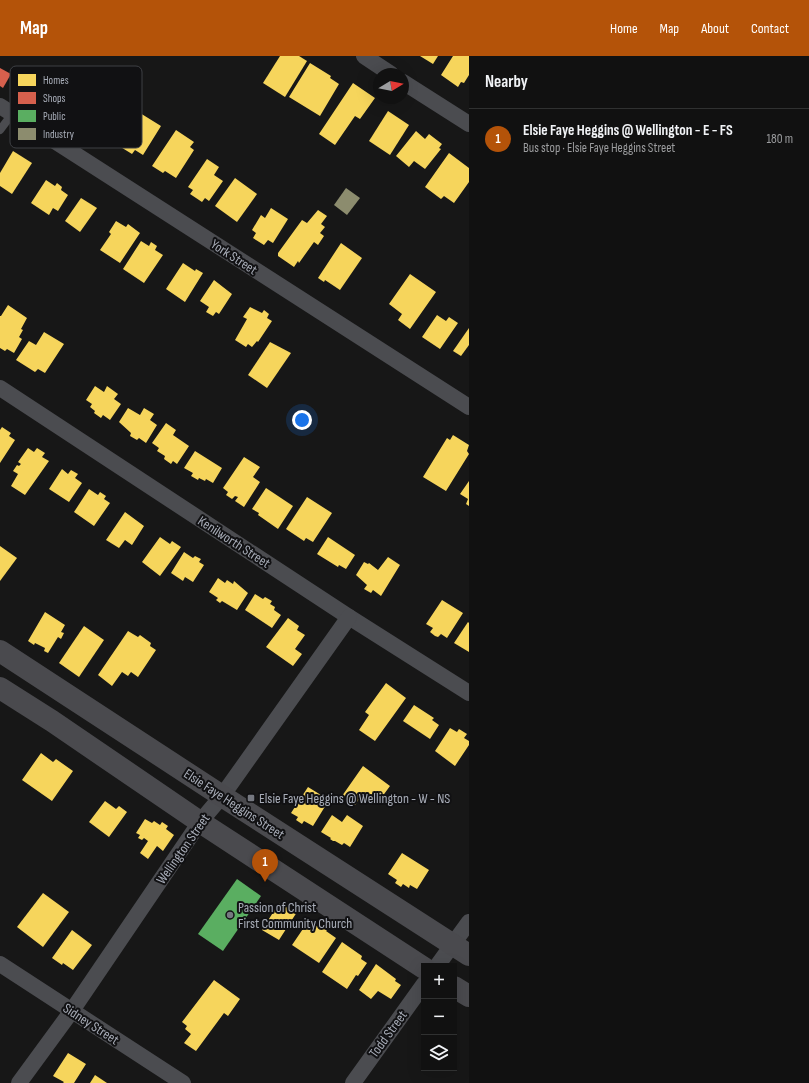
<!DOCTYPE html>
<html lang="en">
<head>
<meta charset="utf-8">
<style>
  body { margin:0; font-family:"Sofia Sans Condensed",sans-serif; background:#1e1f1f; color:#f1f3f6 }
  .controls { position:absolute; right:12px; bottom:12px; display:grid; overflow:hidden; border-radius:0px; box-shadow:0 4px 16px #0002 }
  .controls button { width:36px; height:36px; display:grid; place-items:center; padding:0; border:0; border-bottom:1px solid #303131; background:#111; color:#f1f3f6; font:20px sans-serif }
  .compass { position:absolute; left:373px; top:12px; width:36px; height:36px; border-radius:50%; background:#111; box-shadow:0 4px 16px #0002; rotate:80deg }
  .you { position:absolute; left:302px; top:364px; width:14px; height:14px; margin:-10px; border:3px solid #fff; border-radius:50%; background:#1a73e8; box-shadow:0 0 0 6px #1a73e833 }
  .badge { display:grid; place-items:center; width:26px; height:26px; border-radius:50%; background:#b45309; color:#fff; font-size:13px; font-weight:700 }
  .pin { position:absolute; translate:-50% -33px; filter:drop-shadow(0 1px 2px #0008) }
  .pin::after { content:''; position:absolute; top:21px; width:14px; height:12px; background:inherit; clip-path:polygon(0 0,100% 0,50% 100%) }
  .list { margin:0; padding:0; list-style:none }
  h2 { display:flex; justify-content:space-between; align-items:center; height:52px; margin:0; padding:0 16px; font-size:17px }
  h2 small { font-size:13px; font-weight:400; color:#9c9d9f }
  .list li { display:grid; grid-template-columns:26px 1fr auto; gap:12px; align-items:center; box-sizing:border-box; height:60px; padding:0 16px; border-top:1px solid #303131 }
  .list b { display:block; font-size:15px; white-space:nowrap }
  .list p { margin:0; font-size:13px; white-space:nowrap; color:#9c9d9f }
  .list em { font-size:13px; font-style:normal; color:#9c9d9f }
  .icon { flex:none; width:22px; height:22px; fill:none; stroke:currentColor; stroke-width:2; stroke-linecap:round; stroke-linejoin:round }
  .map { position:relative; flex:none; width:469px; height:1027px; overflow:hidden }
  header { display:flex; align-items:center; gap:24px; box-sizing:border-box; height:56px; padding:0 20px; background:#b45309; color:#fff }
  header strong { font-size:19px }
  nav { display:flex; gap:22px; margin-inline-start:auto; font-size:14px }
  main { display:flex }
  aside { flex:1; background:#111 }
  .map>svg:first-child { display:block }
</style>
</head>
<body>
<header>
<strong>Map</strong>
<nav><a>Home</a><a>Map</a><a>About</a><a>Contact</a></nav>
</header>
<main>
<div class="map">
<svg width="469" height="1027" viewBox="0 0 469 1027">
  <rect width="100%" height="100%" fill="#171717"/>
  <!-- homes -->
  <g fill="#f6d55c">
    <polygon points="280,0 299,0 307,5 285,41 263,27"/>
    <polygon points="420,0 438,0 433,8"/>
    <polygon points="453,0 469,0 469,19 464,27 461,26 458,31 441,19"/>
    <polygon points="310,7 331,20 330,22 339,28 320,60 289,41"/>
    <polygon points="353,27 375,42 360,63 355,60 335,89 319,78"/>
    <polygon points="388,55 409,69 390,99 369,85"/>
    <polygon points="140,57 161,70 143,99 135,94 132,98 119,90"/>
    <polygon points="176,74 194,86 190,91 194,94 176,122 165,115 163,117 152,110"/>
    <polygon points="416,75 425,83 429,78 442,88 439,92 441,93 425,113 414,105 409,111 396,100"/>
    <polygon points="13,95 32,107 12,138 0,130 0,117"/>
    <polygon points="449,97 469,112 469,126 454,147 444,140 441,143 425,131"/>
    <polygon points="207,103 219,111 214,119 223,125 209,145 205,142 202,146 190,138 193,134 188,131"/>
    <polygon points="235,122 257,138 237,166 215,150"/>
    <polygon points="46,124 55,130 57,127 62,131 61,134 68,139 58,155 53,152 49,159 31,147"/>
    <polygon points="81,142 97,152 80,176 65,165"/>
    <polygon points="271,152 288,163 273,187 268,184 264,189 253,182 256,177 252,174 261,159 265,162"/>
    <polygon points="318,154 327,160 321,168 325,171 320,177 324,180 318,189 314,186 299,207 298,205 294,211 278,200 278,197 302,164 307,167"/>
    <polygon points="116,165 126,171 128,168 140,177 120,207 100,194 111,178 109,176"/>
    <polygon points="141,185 149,190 151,186 157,190 155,194 163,199 144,227 123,213"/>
    <polygon points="341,187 362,202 340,234 325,224 324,226 318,222"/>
    <polygon points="183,207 195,215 196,213 203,217 185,246 166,233"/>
    <polygon points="410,218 436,236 410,273 398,264 402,258 389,248"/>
    <polygon points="214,224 232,238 219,258 216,256 213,260 206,256 209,251 200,245"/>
    <polygon points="8,249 27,262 21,273 23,274 19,281 22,283 14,297 7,293 5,295 0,292 0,260 1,260"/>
    <polygon points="250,251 262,257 264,254 269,258 267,262 272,265 258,286 257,285 252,291 248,288 246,291 235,284 247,263 243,261"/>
    <polygon points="437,259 446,265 449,261 458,267 440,293 422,281"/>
    <polygon points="469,272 469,289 461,300 453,295"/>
    <polygon points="44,276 64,288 45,317 38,313 35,316 16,304 29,285 36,289"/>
    <polygon points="270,286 291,297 267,332 248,319"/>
    <polygon points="95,330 104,336 107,330 118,338 114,343 121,348 110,364 103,359 101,362 94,357 95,355 90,351 92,348 86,344"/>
    <polygon points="128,352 140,359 144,352 154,358 150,364 157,369 146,387 139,382 137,384 130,380 131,377 119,366"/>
    <polygon points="166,367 176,374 173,379 189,390 177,408 173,405 171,408 164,403 165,400 157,395 159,392 152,387"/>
    <polygon points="2,371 11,377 9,380 15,384 0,407 0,374"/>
    <polygon points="453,379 469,389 467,395 469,398 446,435 423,421 447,382 450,384"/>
    <polygon points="28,392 34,396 37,392 45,397 42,401 49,405 25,439 11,430 18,418 13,415 17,409 19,410 21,408 18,406"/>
    <polygon points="195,395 222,412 213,427 206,423 205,425 199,422 198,424 191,420 193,417 184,412"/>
    <polygon points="244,401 260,411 253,421 260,426 244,451 235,445 238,441 235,440 232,443 226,439 228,436 223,432"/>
    <polygon points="62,413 68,418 71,414 78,418 75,422 82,427 69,446 49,433"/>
    <polygon points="469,425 469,450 466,448 468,443 460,438"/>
    <polygon points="266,432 293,450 278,473 258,459 259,457 252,453"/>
    <polygon points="89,433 98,439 100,436 106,440 104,443 110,447 94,470 74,456"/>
    <polygon points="307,441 332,457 313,486 306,482 304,485 286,473"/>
    <polygon points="125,456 144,470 132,489 125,484 119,492 106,484"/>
    <polygon points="160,481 170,488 172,485 181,491 160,520 142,506"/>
    <polygon points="328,481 355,499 346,513 339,509 338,511 317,498"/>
    <polygon points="0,490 17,502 0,525"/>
    <polygon points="184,496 193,502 195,500 201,503 199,506 204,509 193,526 185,521 183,525 171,517"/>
    <polygon points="388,501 400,509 381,540 373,534 371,537 364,533 367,529 356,519 364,506 368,508 369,507 378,514"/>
    <polygon points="218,522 225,527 227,524 233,528 234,525 248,537 237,554 222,545 220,547 216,544 218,542 209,536"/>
    <polygon points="255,538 263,543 265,541 272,545 270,548 275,551 274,554 281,559 272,572 245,554"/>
    <polygon points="442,544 463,557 447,582 441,578 438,581 435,580 430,576 433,572 426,568"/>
    <polygon points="45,556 65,569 61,576 64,577 61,583 58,581 48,597 44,595 45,592 35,587 34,589 28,585"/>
    <polygon points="288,562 299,570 297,574 305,579 295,593 302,598 293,610 266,591"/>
    <polygon points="468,566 469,567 469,596 454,587"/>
    <polygon points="84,570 104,584 79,621 59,607"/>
    <polygon points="128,575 138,581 140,579 151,587 150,590 156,594 138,621 131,616 128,620 122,616 112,630 98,619"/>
    <polygon points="386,627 406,642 375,685 359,674 369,659 365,656"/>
    <polygon points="414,649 434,662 432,664 439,669 430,683 403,665"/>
    <polygon points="450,672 457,676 459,673 467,678 464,682 469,685 469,689 455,710 435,695"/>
    <polygon points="41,697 53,706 56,703 73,715 52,745 22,724"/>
    <polygon points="363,710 390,730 379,745 364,736 355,749 342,740"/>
    <polygon points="308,731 329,744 313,770 304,765 302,768 296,764 298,761 291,757"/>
    <polygon points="105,745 116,753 119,750 127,756 109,781 89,766"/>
    <polygon points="332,759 342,766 347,759 363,770 350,791 344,787 342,789 335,785 333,785 330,783 331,782 321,776"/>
    <polygon points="145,763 152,767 154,765 160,769 162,766 168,770 166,773 174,779 163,795 157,790 148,803 140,797 148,785 144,782 142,784 138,782 140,779 136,777"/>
    <polygon points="402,797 429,814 417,833 410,829 409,832 403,828 401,831 395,827 397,824 388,818"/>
    <polygon points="43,837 69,856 43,891 17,871"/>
    <polygon points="279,847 284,851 285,849 297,856 279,884 262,874"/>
    <polygon points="307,867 313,872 315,869 322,873 324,871 328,873 326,875 336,882 319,907 292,889"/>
    <polygon points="72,874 92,889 73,914 63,907 62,909 52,902"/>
    <polygon points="342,886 362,900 361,903 367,907 358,920 356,919 347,933 322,916"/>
    <polygon points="376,908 396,923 395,925 401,929 391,943 378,935 371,943 359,934"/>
    <polygon points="214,924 240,943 228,960 224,957 196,995 184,987 191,978 185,973 187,970 182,966"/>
    <polygon points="68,997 86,1008 74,1027 63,1027 64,1026 53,1020"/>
    <polygon points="95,1019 107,1027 90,1027"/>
  </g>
  <!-- shops -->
  <polygon fill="#d6604d" points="0,12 11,18 3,32 0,30"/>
  <!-- public -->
  <polygon fill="#5aae61" points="237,823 261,840 223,895 198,878"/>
  <!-- industry -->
  <polygon fill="#8c8c6e" points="346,132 360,142 347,159 334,149"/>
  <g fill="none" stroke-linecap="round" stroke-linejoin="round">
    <!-- service -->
    <polyline stroke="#4b4c50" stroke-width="8" points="0,74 12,58"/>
    <!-- minor -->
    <g stroke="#4b4c50" stroke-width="16">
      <polyline points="364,0 391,18"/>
      <polyline points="403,26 469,68"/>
      <polyline points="0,50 469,351"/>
      <polyline points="0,332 349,561 469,637"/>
      <polyline points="0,908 183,1027"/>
      <polyline points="437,910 469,866"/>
      <polyline points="19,1027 71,956 200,766 222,740 349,561"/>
      <polyline points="353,1027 424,928"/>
    </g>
    <!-- secondary -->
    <g stroke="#4a4a4e" stroke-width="22">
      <polyline points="0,595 222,740 469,899"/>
      <polyline points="0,632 52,665 200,766 424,912"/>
      <polyline points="454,931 469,940"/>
    </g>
  </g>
  <!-- markers -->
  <g fill="#757880" stroke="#111113" stroke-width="1.5">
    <rect x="247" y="738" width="8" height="8" rx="2"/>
    <circle cx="230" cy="859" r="4"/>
  </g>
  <g text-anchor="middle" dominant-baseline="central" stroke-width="4" stroke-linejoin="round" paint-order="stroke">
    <!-- street labels -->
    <g font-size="14" fill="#a8adb8" stroke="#111113">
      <text transform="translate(234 201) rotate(33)">York Street</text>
      <text transform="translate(234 486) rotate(33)">Kenilworth Street</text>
      <text transform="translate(234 748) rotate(33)">Elsie Faye Heggins Street</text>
      <text transform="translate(183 793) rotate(-55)">Wellington Street</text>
      <text transform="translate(91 968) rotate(33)">Sidney Street</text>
      <text transform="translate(388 978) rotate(-54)">Todd Street</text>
    </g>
    <!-- poi labels -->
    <g font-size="14" fill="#a8adb8" stroke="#111113" text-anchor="start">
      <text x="259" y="742">Elsie Faye Heggins @ Wellington - W - NS</text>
      <text x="238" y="851">Passion of Christ<tspan x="238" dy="16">First Community Church</tspan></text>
    </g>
  </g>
  <!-- legend -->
  <rect x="10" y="10" width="132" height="82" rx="6" fill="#111113" stroke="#3e4045" stroke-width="1"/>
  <rect x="18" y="18" width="18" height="12" fill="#f6d55c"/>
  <rect x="18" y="36" width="18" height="12" fill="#d6604d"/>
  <rect x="18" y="54" width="18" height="12" fill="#5aae61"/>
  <rect x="18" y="72" width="18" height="12" fill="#8c8c6e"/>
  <g font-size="11" fill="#a8adb8">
    <text x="43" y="28">Homes</text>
    <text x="43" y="46">Shops</text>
    <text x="43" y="64">Public</text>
    <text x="43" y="82">Industry</text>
  </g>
</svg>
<div class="controls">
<button>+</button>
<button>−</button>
<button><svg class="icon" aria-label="layers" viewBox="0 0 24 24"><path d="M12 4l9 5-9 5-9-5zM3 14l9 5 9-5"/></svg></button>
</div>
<svg class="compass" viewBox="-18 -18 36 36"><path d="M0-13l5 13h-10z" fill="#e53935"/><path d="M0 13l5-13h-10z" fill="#9c9d9f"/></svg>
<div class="you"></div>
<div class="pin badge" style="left:265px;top:826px">1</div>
</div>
<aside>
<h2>Nearby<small></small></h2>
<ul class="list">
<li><span class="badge">1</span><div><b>Elsie Faye Heggins @ Wellington - E - FS</b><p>Bus stop · Elsie Faye Heggins Street</p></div><em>180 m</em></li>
</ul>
</aside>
</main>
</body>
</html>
